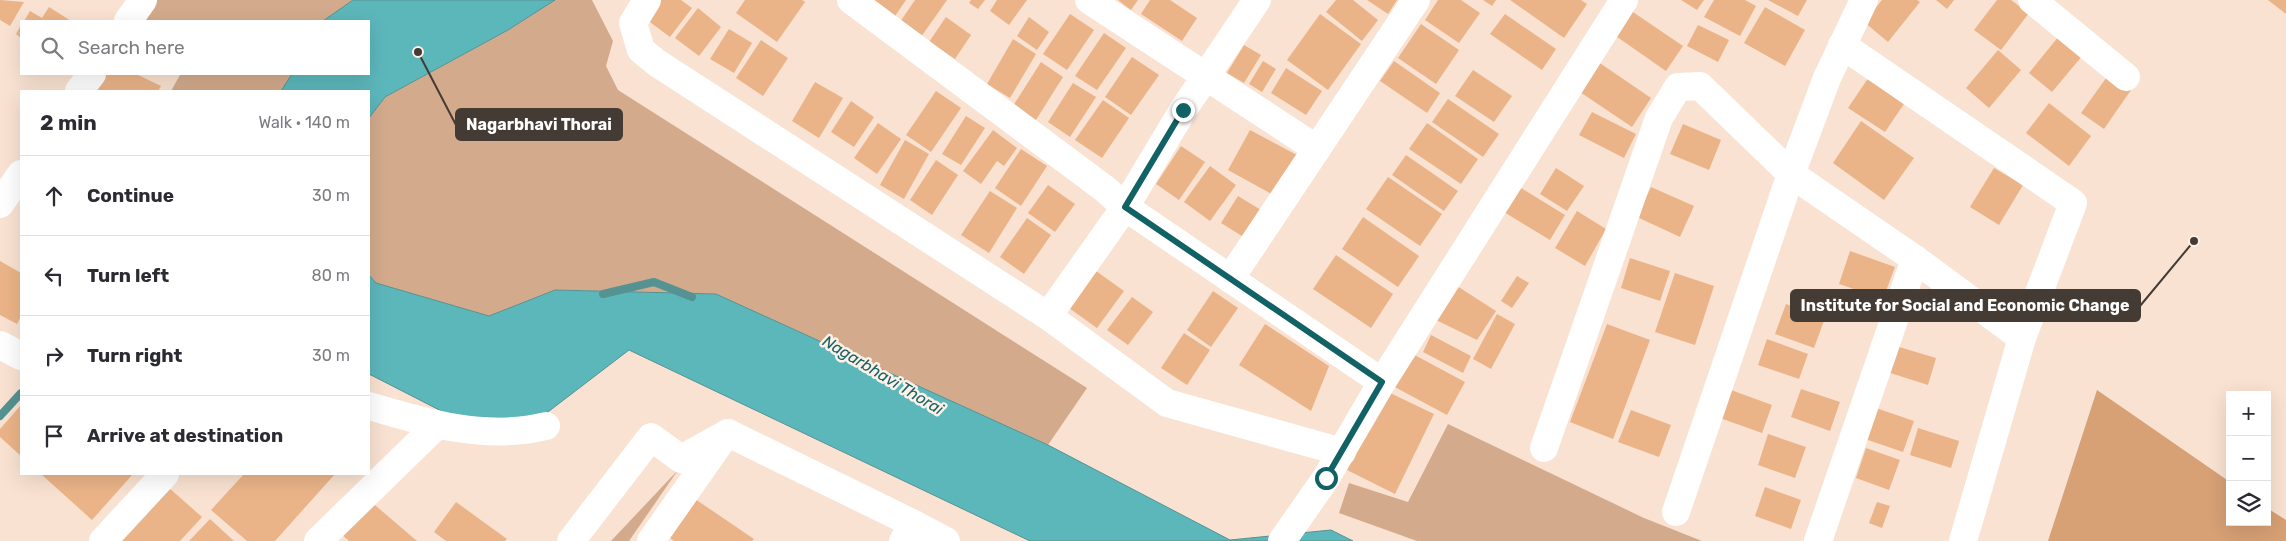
<!DOCTYPE html>
<html lang="en">
<head>
<meta charset="utf-8">
<style>
  body { margin:0; font-family:Rubik,sans-serif; background:#f2f2f3; color:#2b2b33 }
  .controls { position:absolute; right:15px; bottom:15px; display:grid; overflow:hidden; border-radius:0px; box-shadow:0 5px 20px #0002 }
  .controls button { width:45px; height:45px; display:grid; place-items:center; padding:0; border:0; border-bottom:1px solid #e1e1e2; background:#fff; color:#2b2b33; font:25px sans-serif }
  .stop { position:absolute; width:15px; height:15px; margin:-11px; border:4px solid #116265; border-radius:50%; background:#fff }
  .stop.end { background:#116265; border-color:#fff; box-shadow:0 1px 5px #0008 }
  .list { margin:0; padding:0; list-style:none }
  h2 { display:flex; justify-content:space-between; align-items:center; height:65px; margin:0; padding:0 20px; font-size:21px }
  h2 small { font-size:16px; font-weight:400; color:#7c7c81 }
  .list li { display:grid; grid-template-columns:32px 1fr auto; gap:15px; align-items:center; box-sizing:border-box; height:80px; padding:0 20px; border-top:1px solid #e1e1e2 }
  .list b { display:block; font-size:19px; white-space:nowrap }
  .list em { font-size:16px; font-style:normal; color:#7c7c81 }
  .icon { flex:none; width:28px; height:28px; fill:none; stroke:currentColor; stroke-width:2; stroke-linecap:round; stroke-linejoin:round }
  .map { position:relative; flex:none; width:2286px; height:541px; overflow:hidden }
  .search { position:absolute; background:#fff; box-shadow:0 5px 20px #0002; left:20px; top:20px; width:350px; height:55px; display:flex; align-items:center; gap:12px; box-sizing:border-box; padding:0 18px; border-radius:0px; color:#7c7c81; font-size:19px }
  .panel { position:absolute; background:#fff; box-shadow:0 5px 20px #0002; left:20px; top:90px; width:350px; height:385px; border-radius:0px }
  .map>svg:first-child { display:block }
</style>
</head>
<body>
<div class="map">
<svg width="2286" height="541" viewBox="0 0 2286 541">
  <rect width="100%" height="100%" fill="#f9e2d1"/>
  <!-- green -->
  <g fill="#d3ab8c">
    <polygon points="149,0 353,0 323,21 139,21"/>
    <polygon points="555,0 592,0 613,41 606,66 618,90 1087,388 1048,445 716,294 555,290 489,316 376,283 369,275 369,118 385,97 508,30"/>
    <polygon points="177,74 292,74 281,91 171,91 180,75"/>
    <polygon points="1448,424 1644,518 1702,541 1417,541 1339,513 1349,483 1408,502"/>
    <polygon points="678,470 629,541 611,541"/>
  </g>
  <!-- forest -->
  <polygon fill="#d7a075" points="2097,390 2230,482 2230,522 2267,522 2267,508 2286,520 2286,541 2048,541"/>
  <!-- water -->
  <g fill="#5cb7bb" stroke="#559292">
    <polygon points="353,0 555,0 508,30 385,97 369,118 369,91 281,91 292,74 369,74 369,21 323,21"/>
    <polygon points="369,275 376,283 489,316 555,290 716,294 1048,445 1230,540 1331,530 1353,541 1030,541 629,350 540,418 453,417 369,374"/>
  </g>
  <g fill="none" stroke-linecap="round" stroke-linejoin="round">
    <!-- stream -->
    <g stroke="#559292" stroke-width="8">
      <polyline points="603,294 654,282 692,297"/>
      <polyline points="0,416 21,393"/>
    </g>
  </g>
  <!-- building -->
  <g fill="#ebb488">
    <polygon points="0,0 24,2 10,26 0,20"/>
    <polygon points="655,0 681,0 692,8 670,37 643,17"/>
    <polygon points="745,0 802,0 805,2 777,42 736,13"/>
    <polygon points="873,0 906,0 893,19"/>
    <polygon points="915,0 947,0 921,37 900,22"/>
    <polygon points="971,0 985,0 978,9 969,3"/>
    <polygon points="997,0 1027,0 1009,25 990,11"/>
    <polygon points="1118,0 1138,0 1131,10"/>
    <polygon points="1150,0 1170,0 1197,18 1182,41 1141,14"/>
    <polygon points="1336,0 1353,0 1378,20 1362,41 1326,12"/>
    <polygon points="1367,0 1397,0 1388,14"/>
    <polygon points="1438,0 1461,0 1480,13 1459,43 1425,20"/>
    <polygon points="1483,0 1496,0 1492,6"/>
    <polygon points="1510,0 1581,0 1587,4 1564,38"/>
    <polygon points="1681,0 1704,0 1697,10"/>
    <polygon points="1714,0 1745,0 1756,6 1740,36 1704,17"/>
    <polygon points="1768,0 1807,0 1798,16"/>
    <polygon points="1882,0 1917,0 1920,2 1888,42 1864,22"/>
    <polygon points="1936,0 1954,0 1947,9"/>
    <polygon points="1997,0 2011,0 2029,13 2001,50 1974,30"/>
    <polygon points="2268,0 2286,0 2286,14"/>
    <polygon points="49,7 71,21 24,21 30,11 42,18"/>
    <polygon points="1765,7 1805,30 1785,66 1744,43"/>
    <polygon points="698,8 721,27 699,56 675,38"/>
    <polygon points="1627,8 1683,46 1666,71 1610,32"/>
    <polygon points="1070,14 1094,30 1067,70 1043,54"/>
    <polygon points="1320,14 1361,44 1328,90 1287,60"/>
    <polygon points="1505,14 1556,49 1542,70 1490,34"/>
    <polygon points="946,17 971,35 955,59 929,42"/>
    <polygon points="1029,17 1049,32 1037,50 1017,36"/>
    <polygon points="1421,24 1459,50 1436,84 1398,58"/>
    <polygon points="21,25 21,38 16,34"/>
    <polygon points="1698,25 1729,40 1718,62 1687,46"/>
    <polygon points="729,29 752,43 734,73 710,59"/>
    <polygon points="1104,33 1126,48 1097,90 1075,76"/>
    <polygon points="2059,36 2083,55 2052,92 2029,73"/>
    <polygon points="1013,39 1036,54 1010,98 987,84"/>
    <polygon points="761,40 788,58 763,96 736,78"/>
    <polygon points="1244,45 1261,55 1244,83 1227,73"/>
    <polygon points="1998,50 2021,70 1989,108 1966,88"/>
    <polygon points="1132,57 1159,75 1131,115 1105,97"/>
    <polygon points="1591,57 1651,98 1632,127 1571,86"/>
    <polygon points="1263,61 1276,69 1262,92 1249,84"/>
    <polygon points="1394,61 1440,93 1427,113 1380,81"/>
    <polygon points="1041,62 1063,77 1034,123 1011,109"/>
    <polygon points="1286,68 1322,91 1306,115 1271,93"/>
    <polygon points="1473,70 1512,96 1494,122 1455,96"/>
    <polygon points="1873,71 1910,95 1885,132 1848,108"/>
    <polygon points="99,74 136,74 161,86 158,91 91,91"/>
    <polygon points="2109,74 2131,90 2104,129 2081,113"/>
    <polygon points="815,82 843,98 819,138 792,121"/>
    <polygon points="1073,83 1096,97 1070,137 1048,122"/>
    <polygon points="936,91 961,108 931,152 906,135"/>
    <polygon points="1448,99 1499,134 1483,157 1432,122"/>
    <polygon points="1103,100 1129,118 1102,158 1075,140"/>
    <polygon points="851,101 874,117 854,147 831,132"/>
    <polygon points="2049,103 2091,136 2069,166 2026,133"/>
    <polygon points="1592,112 1636,134 1624,158 1579,135"/>
    <polygon points="966,116 985,128 961,165 942,154"/>
    <polygon points="1861,121 1914,158 1884,200 1833,163"/>
    <polygon points="878,123 901,139 877,174 854,158"/>
    <polygon points="1427,123 1478,159 1461,184 1409,149"/>
    <polygon points="1683,124 1721,140 1709,170 1670,154"/>
    <polygon points="993,130 1017,148 1004,166 997,161 981,184 963,171"/>
    <polygon points="1250,130 1297,155 1275,196 1228,170"/>
    <polygon points="905,140 929,154 904,199 880,185"/>
    <polygon points="1181,146 1205,162 1179,200 1156,184"/>
    <polygon points="1021,149 1047,166 1021,206 995,188"/>
    <polygon points="1406,155 1458,191 1444,211 1392,175"/>
    <polygon points="936,160 958,175 932,215 910,200"/>
    <polygon points="1210,166 1236,185 1210,221 1184,202"/>
    <polygon points="1556,168 1584,186 1567,211 1540,194"/>
    <polygon points="1994,168 2023,185 1999,225 1970,207"/>
    <polygon points="1388,177 1442,214 1420,246 1366,209"/>
    <polygon points="1510,181 1565,215 1550,240 1494,206"/>
    <polygon points="1048,185 1075,204 1055,232 1028,213"/>
    <polygon points="1651,187 1694,206 1680,237 1637,217"/>
    <polygon points="990,191 1017,208 989,253 961,235"/>
    <polygon points="1238,196 1266,213 1250,241 1221,223"/>
    <polygon points="1577,211 1606,229 1585,266 1555,248"/>
    <polygon points="1363,217 1419,256 1398,287 1342,249"/>
    <polygon points="1027,218 1051,235 1024,274 1000,257"/>
    <polygon points="1850,251 1895,267 1883,299 1839,284"/>
    <polygon points="1336,255 1393,294 1371,328 1313,289"/>
    <polygon points="1630,258 1670,271 1660,301 1621,288"/>
    <polygon points="0,261 21,273 21,316 17,324 0,315"/>
    <polygon points="1096,271 1124,291 1097,328 1069,308"/>
    <polygon points="1675,273 1714,286 1695,345 1655,332"/>
    <polygon points="1517,276 1529,283 1512,308 1501,301"/>
    <polygon points="1457,286 1496,311 1477,340 1436,320"/>
    <polygon points="1213,291 1238,308 1211,347 1187,330"/>
    <polygon points="1132,297 1153,312 1128,345 1107,330"/>
    <polygon points="1786,304 1825,318 1814,348 1775,334"/>
    <polygon points="1497,314 1515,324 1491,369 1473,359"/>
    <polygon points="1265,324 1329,366 1311,411 1239,365"/>
    <polygon points="1607,324 1650,340 1613,439 1570,422"/>
    <polygon points="1184,333 1210,350 1187,385 1161,368"/>
    <polygon points="1431,335 1471,356 1463,373 1423,352"/>
    <polygon points="1767,339 1808,354 1799,379 1758,365"/>
    <polygon points="1889,344 1936,358 1928,385 1881,370"/>
    <polygon points="1409,352 1465,382 1447,415 1391,385"/>
    <polygon points="1801,389 1840,402 1830,431 1791,417"/>
    <polygon points="1731,390 1772,405 1762,433 1720,418"/>
    <polygon points="1386,391 1434,414 1395,494 1347,470"/>
    <polygon points="21,405 21,456 0,437 0,429"/>
    <polygon points="1873,407 1914,421 1903,452 1862,438"/>
    <polygon points="1631,410 1671,425 1659,457 1618,442"/>
    <polygon points="1918,428 1959,441 1951,468 1910,455"/>
    <polygon points="1768,434 1806,447 1795,478 1758,465"/>
    <polygon points="1866,448 1900,460 1889,490 1856,478"/>
    <polygon points="41,474 133,474 92,520"/>
    <polygon points="244,474 335,474 275,541 247,541 211,510"/>
    <polygon points="168,487 202,517 180,541 120,541"/>
    <polygon points="1765,487 1801,500 1791,529 1755,516"/>
    <polygon points="695,499 754,539 752,541 674,541 669,537"/>
    <polygon points="369,500 417,541 349,541 340,533"/>
    <polygon points="456,502 507,539 505,541 446,541 434,532"/>
    <polygon points="1877,502 1890,506 1882,528 1869,523"/>
    <polygon points="210,519 234,541 189,541"/>
  </g>
  <g fill="none" stroke-linecap="round" stroke-linejoin="round">
    <!-- minor -->
    <g stroke="#fff" stroke-width="28">
      <polyline points="647,0 633,23 641,50 657,63 1048,316 1167,403 1342,452"/>
      <polyline points="851,0 1105,189 1125,207 1048,316"/>
      <polyline points="1089,0 1317,149"/>
      <polyline points="2032,0 2126,77"/>
      <polyline points="128,21 143,0"/>
      <polyline points="1842,45 2073,203 2022,338 1963,541"/>
      <polyline points="79,91 92,74"/>
      <polyline points="0,204 21,174"/>
      <polyline points="1915,259 2022,338"/>
      <polyline points="1230,279 1416,0"/>
      <polyline points="0,345 21,356"/>
      <polyline points="1382,382 1624,0"/>
      <path d="M369,406C426,423 486,441 546,426"/>
      <polyline points="728,433 914,524"/>
      <polyline points="1544,448 1659,118 1678,87 1700,86 1791,174 1915,259 1818,541"/>
      <polyline points="1676,512 1791,174 1827,78 1864,0"/>
      <polyline points="103,541 165,474"/>
      <polyline points="318,541 436,426"/>
      <polyline points="571,541 651,437 681,459 728,433"/>
      <polyline points="651,541 722,440"/>
    </g>
    <!-- tertiary -->
    <g stroke="#fff" stroke-width="28">
      <polyline points="1257,0 1183,110 1125,207 1382,382 1326,478 1282,541"/>
      <polyline points="903,541 914,524 946,541"/>
    </g>
  </g>
  <g fill="none" stroke-linecap="round" stroke-linejoin="round">
    <!-- route -->
    <polyline stroke="#116265" stroke-width="6" points="1183,110 1125,207 1382,382 1326,478"/>
  </g>
  <g text-anchor="middle" dominant-baseline="central" stroke-width="5" stroke-linejoin="round" paint-order="stroke">
    <!-- water labels -->
    <g font-size="16" font-style="italic" fill="#176366" stroke="#fff1e7">
      <text transform="translate(883 375) rotate(31)">Nagarbhavi Thorai</text>
    </g>
  </g>
  <!-- callouts -->
  <path fill="none" stroke="#443b34" stroke-width="2" d="M418 52L456 125M2194 241L2140 306"/>
  <g fill="#443b34" stroke="#fff1e7" stroke-width="2">
    <circle cx="418" cy="52" r="5"/>
    <circle cx="2194" cy="241" r="5"/>
  </g>
  <g fill="#443b34" stroke="#443b34" stroke-width="2">
    <rect x="456" y="109" width="166" height="31" rx="5"/>
    <rect x="1791" y="290" width="349" height="31" rx="5"/>
  </g>
  <g font-size="16" text-anchor="middle" font-weight="bold" fill="#fff">
    <text x="539" y="130">Nagarbhavi Thorai</text>
    <text x="1965" y="311">Institute for Social and Economic Change</text>
  </g>
</svg>
<div class="controls">
<button>+</button>
<button>−</button>
<button><svg class="icon" aria-label="layers" viewBox="0 0 24 24"><path d="M12 4l9 5-9 5-9-5zM3 14l9 5 9-5"/></svg></button>
</div>
<div class="stop" style="left:1326px;top:478px"></div>
<div class="stop end" style="left:1183px;top:110px"></div>
<div class="search"><svg class="icon" aria-label="search" viewBox="0 0 24 24"><circle cx="10" cy="10" r="6"/><path d="M15 15l6 6"/></svg>Search here</div>
<section class="panel">
<h2>2 min<small>Walk · 140 m</small></h2>
<ul class="list">
<li><svg class="icon" aria-label="ahead" viewBox="0 0 24 24"><path d="M12 20V5M6 11l6-6 6 6"/></svg><div><b>Continue</b></div><em>30 m</em></li>
<li><svg class="icon" aria-label="left" viewBox="0 0 24 24"><path d="M17 20v-9H6M10 6l-5 5 5 5"/></svg><div><b>Turn left</b></div><em>80 m</em></li>
<li><svg class="icon" aria-label="right" viewBox="0 0 24 24"><path d="M7 20v-9h11M14 6l5 5-5 5"/></svg><div><b>Turn right</b></div><em>30 m</em></li>
<li><svg class="icon" aria-label="arrive" viewBox="0 0 24 24"><path d="M6 21V4h12l-3 4 3 4H6"/></svg><div><b>Arrive at destination</b></div></li>
</ul>
</section>
</div>
</body>
</html>
